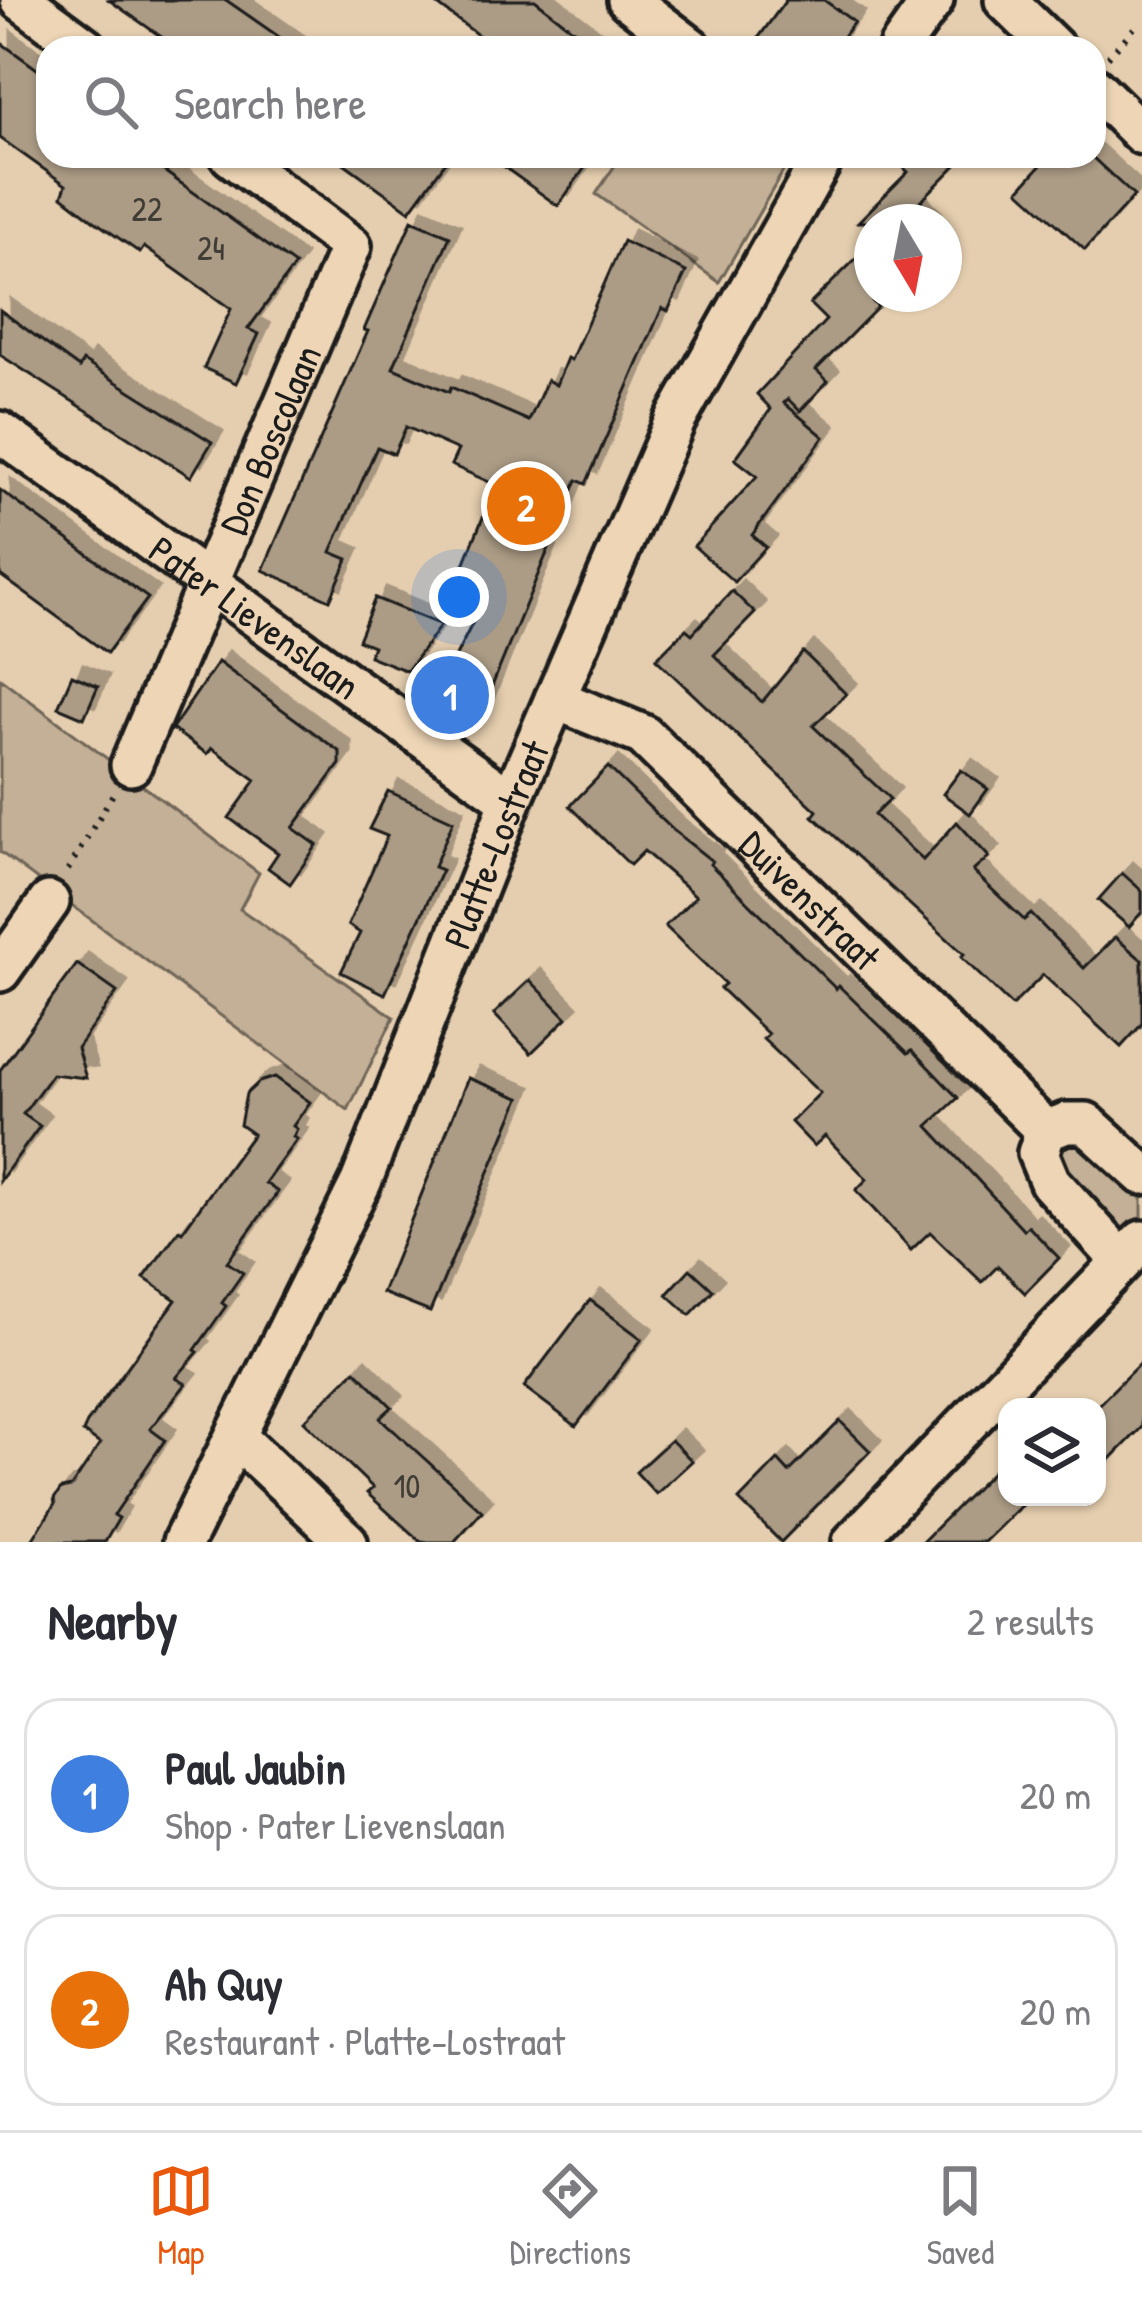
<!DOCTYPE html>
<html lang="en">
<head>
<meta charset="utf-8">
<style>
  body { margin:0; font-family:"Patrick Hand",sans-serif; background:#f7f7f7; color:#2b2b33 }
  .controls { position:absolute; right:36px; bottom:36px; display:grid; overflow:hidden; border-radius:24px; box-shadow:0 3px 9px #0004 }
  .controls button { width:108px; height:108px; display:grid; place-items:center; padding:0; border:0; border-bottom:3px solid #e1e1e2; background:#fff; color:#2b2b33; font:60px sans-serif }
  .compass { position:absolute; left:854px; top:204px; width:108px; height:108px; border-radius:50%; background:#fff; box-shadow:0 3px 9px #0004; rotate:170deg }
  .you { position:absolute; left:459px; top:597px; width:42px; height:42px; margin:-30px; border:9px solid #fff; border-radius:50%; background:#1a73e8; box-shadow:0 0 0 18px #1a73e833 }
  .badge { display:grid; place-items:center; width:78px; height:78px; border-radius:50%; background:#ea580c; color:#fff; font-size:39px; font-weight:700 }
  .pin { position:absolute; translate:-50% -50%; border:6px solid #fff; box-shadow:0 3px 12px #0006 }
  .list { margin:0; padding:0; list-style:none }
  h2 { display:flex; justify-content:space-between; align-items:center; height:156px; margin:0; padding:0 48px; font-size:51px }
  h2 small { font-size:39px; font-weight:400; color:#7c7c81 }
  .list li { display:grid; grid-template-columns:78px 1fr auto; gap:36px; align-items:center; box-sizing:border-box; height:192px; margin:0 24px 24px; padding:0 24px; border:3px solid #e1e1e2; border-radius:36px }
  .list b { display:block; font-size:45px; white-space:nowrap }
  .list p { margin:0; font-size:39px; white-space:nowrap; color:#7c7c81 }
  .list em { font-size:39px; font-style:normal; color:#7c7c81 }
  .icon { flex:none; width:66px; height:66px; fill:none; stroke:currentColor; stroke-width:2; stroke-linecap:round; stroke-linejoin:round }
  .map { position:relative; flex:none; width:1142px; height:1542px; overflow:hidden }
  .search { position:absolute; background:#fff; box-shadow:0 3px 9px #0004; left:36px; right:36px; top:36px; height:132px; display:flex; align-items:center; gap:30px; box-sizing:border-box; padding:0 42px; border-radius:36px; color:#7c7c81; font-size:45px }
  .sheet { height:588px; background:#fff }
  nav { display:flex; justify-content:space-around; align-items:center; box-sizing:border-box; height:168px; border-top:3px solid #e1e1e2; background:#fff; font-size:33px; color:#7c7c81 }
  nav a { display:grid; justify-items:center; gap:6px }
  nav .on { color:#ea580c }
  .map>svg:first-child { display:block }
</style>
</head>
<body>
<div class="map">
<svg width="1142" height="1542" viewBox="0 0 1142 1542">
  <defs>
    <filter id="shadow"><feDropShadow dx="11" dy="-11" stdDeviation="0" flood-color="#0004"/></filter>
  </defs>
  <rect width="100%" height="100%" fill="#e5ceaf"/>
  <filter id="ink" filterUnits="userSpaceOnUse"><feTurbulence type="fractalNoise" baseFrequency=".00833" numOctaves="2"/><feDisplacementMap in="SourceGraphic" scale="24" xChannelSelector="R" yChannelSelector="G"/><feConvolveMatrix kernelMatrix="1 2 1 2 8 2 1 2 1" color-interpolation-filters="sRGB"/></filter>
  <g filter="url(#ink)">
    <!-- green -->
    <g fill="#c3b096" stroke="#706659" stroke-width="3">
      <polygon points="621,156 782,156 785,168 719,282 596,194"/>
      <polygon points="0,678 259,873 240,909 394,1017 348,1110 0,852"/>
      <polygon points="1066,1123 1142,1174 1142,1241 1122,1261 1050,1182"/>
    </g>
    <!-- building -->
    <g fill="#ac9c86" stroke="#1c1c1c" stroke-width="3" filter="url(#shadow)">
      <polygon points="109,0 226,0 295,48 177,48"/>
      <polygon points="431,0 535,0 597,48 495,48"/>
      <polygon points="786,0 824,0 854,22 834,48 751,48"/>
      <polygon points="0,42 48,77 48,156 143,156 295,265 248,329 259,334 236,383 204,368 231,309 144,247 140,253 93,220 62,196 66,185 0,138"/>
      <polygon points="334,156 450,156 410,211"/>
      <polygon points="489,156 593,156 558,206"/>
      <polygon points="892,156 965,156 915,207 929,222 858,222 908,172"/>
      <polygon points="1049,156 1091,156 1134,196 1085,250 1019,190"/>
      <polygon points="412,220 450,236 393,368 449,392 451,387 529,421 547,380 556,385 567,358 571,360 623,241 686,272 668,311 662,308 586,484 577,480 478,720 432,704 477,614 451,597 496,485 451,465 458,450 406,427 394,454 377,447 331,552 348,559 330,600 263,570 368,331 364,330"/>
      <polygon points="872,243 872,301 878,307 816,370 828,381 800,411 788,399 784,403 824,437 752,535 766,547 734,582 694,546 757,476 735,459 771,409 757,394 826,320 810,304"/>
      <polygon points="0,310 79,368 83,361 212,442 191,477 0,355"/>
      <polygon points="0,490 148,598 107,653 0,575"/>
      <polygon points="732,591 755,613 714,655 762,702 803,652 846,694 813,726 890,799 874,815 923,860 957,822 989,857 973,871 1024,920 1031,914 1084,968 1115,937 1142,960 1142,1024 1121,1047 1043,975 1012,1006 961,957 964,954 813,816 817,811 656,659 686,629 692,634"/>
      <polygon points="375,598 441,625 407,671 369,656 373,646 358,640"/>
      <polygon points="218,662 340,752 340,764 293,828 317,845 290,884 268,868 278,853 229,818 256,780 212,748 207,754 172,729"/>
      <polygon points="72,675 98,686 84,718 58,707"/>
      <polygon points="608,767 674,831 712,861 710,864 836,989 839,986 908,1053 912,1050 958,1098 928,1126 1024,1230 1028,1226 1059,1258 1025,1293 998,1266 982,1282 930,1232 911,1250 856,1190 867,1179 825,1136 814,1146 791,1122 820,1093 763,1039 768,1034 720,988 725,984 665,926 696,896 644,851 630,865 570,806"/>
      <polygon points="961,770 988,789 970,814 943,794"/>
      <polygon points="388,791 453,821 434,867 442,870 385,994 341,972 360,933 348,925 387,836 369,829"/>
      <polygon points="1122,873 1142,891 1142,912 1129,927 1098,900"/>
      <polygon points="77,964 117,992 77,1048 86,1078 52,1074 23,1114 40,1126 0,1181 0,1070"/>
      <polygon points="530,980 567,1018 531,1053 494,1014"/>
      <polygon points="275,1077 310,1102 293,1126 297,1129 293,1137 297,1139 265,1183 278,1192 227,1262 243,1273 222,1303 226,1306 195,1350 198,1352 176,1378 186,1384 150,1429 165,1440 114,1515 119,1518 105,1542 31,1542 55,1504 54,1499 61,1489 71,1487 100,1444 83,1432 87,1423 176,1300 144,1278 179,1230 182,1232 253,1134 240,1125 246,1094 259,1082"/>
      <polygon points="468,1078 520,1098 430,1312 382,1293"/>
      <polygon points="690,1269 713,1290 690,1315 667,1294"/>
      <polygon points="590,1300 642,1339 576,1426 524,1387"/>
      <polygon points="1142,1361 1142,1427 1097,1473 1097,1406"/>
      <polygon points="355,1370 392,1407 380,1418 482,1511 454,1542 421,1542 367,1493 373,1488 304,1421"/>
      <polygon points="840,1421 870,1451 781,1542 739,1500 778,1460 789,1472"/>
      <polygon points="671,1440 692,1461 656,1494 636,1472"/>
      <polygon points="1007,1457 1007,1497 1030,1497 984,1542 922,1542"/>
    </g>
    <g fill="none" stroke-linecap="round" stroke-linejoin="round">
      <defs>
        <g id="minor">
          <polyline points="21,0 86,48"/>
          <polyline points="628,0 691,48"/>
          <polyline points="1005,0 1054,48"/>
          <polyline points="899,48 933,0"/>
          <polyline points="1094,87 1142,134"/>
          <path id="s1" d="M0,432L511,801"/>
          <path id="s2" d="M555,699L643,735L1046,1131"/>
          <path id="s3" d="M131,765L351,246L231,156"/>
          <polyline points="0,971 49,902"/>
          <polyline points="1122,1261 1050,1182 1038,1153 1046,1131 1066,1123 1086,1123 1142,1174"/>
          <polyline points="236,1437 347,1542"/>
          <path id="s4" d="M183,1542L361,1182L511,801L675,421L824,156"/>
          <polyline points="853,1542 1142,1241"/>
        </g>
      </defs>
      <!-- minor casing -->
      <use href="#minor" stroke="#1c1c1c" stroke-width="48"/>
      <!-- path -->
      <g stroke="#1c1c1c" stroke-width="6" stroke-dasharray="3 9" stroke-linecap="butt">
        <polyline points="1108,57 1136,26 1142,25"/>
        <polyline points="68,870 113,794"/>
      </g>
      <!-- minor -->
      <use href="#minor" stroke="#edd5b5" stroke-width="39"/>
    </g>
  </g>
  <g text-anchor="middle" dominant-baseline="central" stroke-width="9" stroke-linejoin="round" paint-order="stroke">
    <!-- number labels -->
    <g font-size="33" fill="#403c36">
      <text x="147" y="209">22</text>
      <text x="211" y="248">24</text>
      <text x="407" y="1486">10</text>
    </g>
    <!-- street labels -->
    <g font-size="39" fill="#1c1c1c" stroke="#edd5b5">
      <text stroke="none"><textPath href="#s3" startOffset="354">Don Boscolaan</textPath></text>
      <text stroke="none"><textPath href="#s1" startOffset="315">Pater Lievenslaan</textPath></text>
      <text stroke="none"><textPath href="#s4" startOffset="765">Platte-Lostraat</textPath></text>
      <text stroke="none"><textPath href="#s2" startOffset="330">Duivenstraat</textPath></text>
    </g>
  </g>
</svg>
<div class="controls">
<button><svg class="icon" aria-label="layers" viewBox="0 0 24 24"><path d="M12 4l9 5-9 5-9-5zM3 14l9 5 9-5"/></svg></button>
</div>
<svg class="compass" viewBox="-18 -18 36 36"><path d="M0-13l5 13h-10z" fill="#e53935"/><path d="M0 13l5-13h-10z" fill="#7c7c81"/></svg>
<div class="you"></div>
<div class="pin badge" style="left:450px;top:695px;background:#3f7fe0">1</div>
<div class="pin badge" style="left:526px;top:506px;background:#e8710a">2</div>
<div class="search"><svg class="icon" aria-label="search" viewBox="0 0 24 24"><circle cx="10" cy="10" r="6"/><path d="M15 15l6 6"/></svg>Search here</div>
</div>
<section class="sheet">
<h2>Nearby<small>2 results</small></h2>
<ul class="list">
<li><span class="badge" style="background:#3f7fe0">1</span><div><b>Paul Jaubin</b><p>Shop · Pater Lievenslaan</p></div><em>20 m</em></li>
<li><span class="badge" style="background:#e8710a">2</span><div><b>Ah Quy</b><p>Restaurant · Platte-Lostraat</p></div><em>20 m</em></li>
</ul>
</section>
<nav>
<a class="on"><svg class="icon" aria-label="map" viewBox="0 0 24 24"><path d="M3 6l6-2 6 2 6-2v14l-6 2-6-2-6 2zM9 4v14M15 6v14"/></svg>Map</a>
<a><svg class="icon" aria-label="directions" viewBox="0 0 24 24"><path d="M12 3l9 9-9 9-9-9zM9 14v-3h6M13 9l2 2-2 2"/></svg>Directions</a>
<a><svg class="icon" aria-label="saved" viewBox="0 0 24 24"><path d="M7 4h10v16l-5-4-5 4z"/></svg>Saved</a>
</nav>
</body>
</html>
